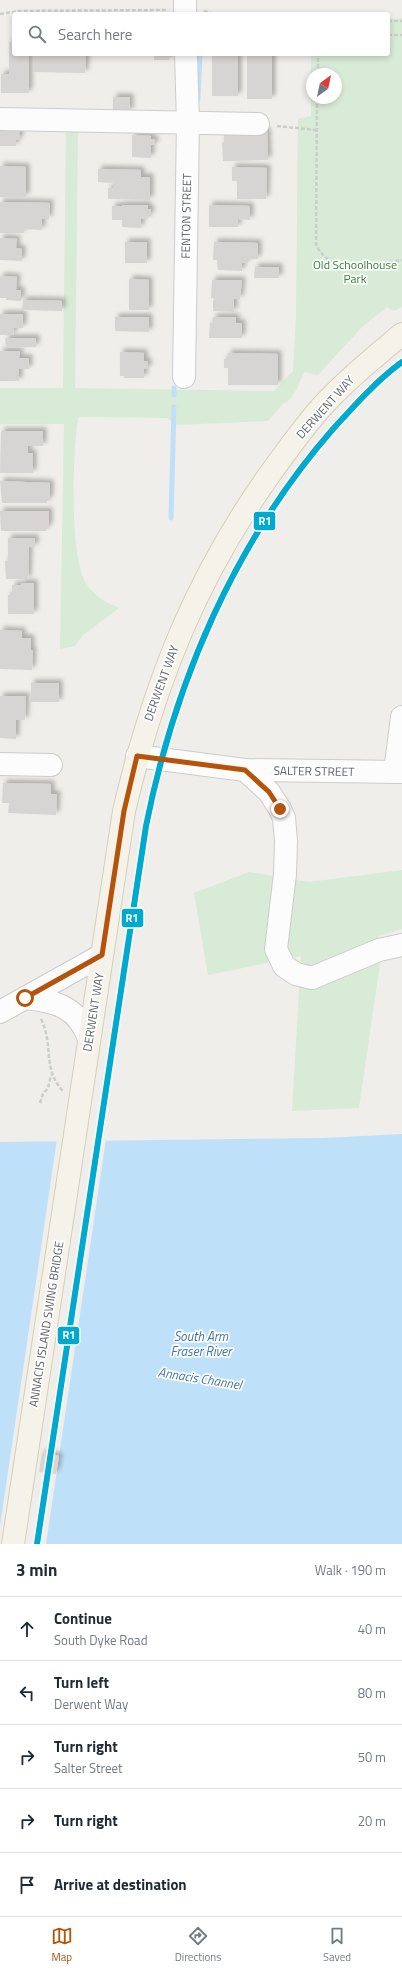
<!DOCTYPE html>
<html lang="en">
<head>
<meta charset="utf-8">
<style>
  body { margin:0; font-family:"Titillium Web",sans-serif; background:#f2f2f3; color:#1f2937 }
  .compass { position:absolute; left:306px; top:68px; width:36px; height:36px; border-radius:50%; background:#fff; box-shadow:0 2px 6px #0003; rotate:33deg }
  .stop { position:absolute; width:12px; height:12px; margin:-9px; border:3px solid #b45309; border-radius:50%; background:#fff }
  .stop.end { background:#b45309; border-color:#fff; box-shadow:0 1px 4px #0008 }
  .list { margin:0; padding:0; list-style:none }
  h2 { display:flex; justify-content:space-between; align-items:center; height:52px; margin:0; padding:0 16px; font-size:17px }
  h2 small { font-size:13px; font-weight:400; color:#747a83 }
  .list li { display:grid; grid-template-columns:26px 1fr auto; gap:12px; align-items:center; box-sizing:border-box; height:64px; padding:0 16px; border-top:1px solid #e0e1e3 }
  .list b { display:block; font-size:15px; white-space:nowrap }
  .list p { margin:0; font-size:13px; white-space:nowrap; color:#747a83 }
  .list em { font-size:13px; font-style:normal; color:#747a83 }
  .icon { flex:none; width:22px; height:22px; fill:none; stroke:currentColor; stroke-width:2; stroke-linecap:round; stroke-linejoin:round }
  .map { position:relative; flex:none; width:402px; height:1544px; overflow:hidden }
  .search { position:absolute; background:#fff; box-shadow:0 2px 6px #0003; left:12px; right:12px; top:12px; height:44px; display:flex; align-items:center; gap:10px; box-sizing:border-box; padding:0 14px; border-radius:4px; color:#747a83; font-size:15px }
  .sheet { height:372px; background:#fff }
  nav { display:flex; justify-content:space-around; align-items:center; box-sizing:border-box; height:56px; border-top:1px solid #e0e1e3; background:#fff; font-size:11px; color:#747a83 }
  nav a { display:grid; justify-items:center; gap:2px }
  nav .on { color:#b45309 }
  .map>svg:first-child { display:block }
</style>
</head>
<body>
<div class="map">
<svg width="402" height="1544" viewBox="0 0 402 1544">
  <defs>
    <filter id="shadow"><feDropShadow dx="3.5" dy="-3.5" stdDeviation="2" flood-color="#0004"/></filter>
  </defs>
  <rect width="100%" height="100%" fill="#efeeea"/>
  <!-- green -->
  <g fill="#d8ebd6" fill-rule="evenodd">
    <path d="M402,18V307L394,311L387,307L362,327L318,375L304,372C300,381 294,400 283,404L268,421L177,425L167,418L81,417L78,418C73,452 69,556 86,583C94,596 105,602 119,608L83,635L75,646L60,649L64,424H0V388H63L66,129H78L75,388L274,391L293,371L296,316L298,119L311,116V54H388V19ZM312,74H336V98H312Z"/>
    <polygon points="402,870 402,929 378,936 381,957 359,1108 292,1111 301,956 208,975 194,893 249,872 309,882"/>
  </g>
  <!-- water -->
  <polygon fill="#bfe0f9" points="402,1134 402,1544 0,1544 0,1142 324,1138"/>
  <!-- pier -->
  <polygon fill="#efeeea" points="57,1139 106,1139 46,1544 0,1544 0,1526"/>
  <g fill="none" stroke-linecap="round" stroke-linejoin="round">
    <!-- stream -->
    <g stroke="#bfe0f9" stroke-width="5">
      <polyline points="198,99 200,54"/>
      <polyline points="174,395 174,388"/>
      <polyline points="171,518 174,407"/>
    </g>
  </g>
  <!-- building -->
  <g fill="#d6d5d3" filter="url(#shadow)">
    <polygon points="9,42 14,42 14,54 29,54 29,93 1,93 1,74 9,74"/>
    <polygon points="33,54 86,54 85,73 33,72"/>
    <rect x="154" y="54" width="15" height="6"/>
    <rect x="212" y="54" width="26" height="42"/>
    <rect x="247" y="54" width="25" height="45"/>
    <polygon points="113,97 130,97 130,112 113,111"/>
    <polygon points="0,128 12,129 12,131 19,131 20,140 16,140 16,146 0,146"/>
    <polygon points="224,131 267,131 268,160 223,161 222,142 224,142"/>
    <polygon points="132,135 151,136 151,139 155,140 155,145 151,145 151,158 132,157"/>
    <polygon points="0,166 26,167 26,197 0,197"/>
    <polygon points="232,167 267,168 266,199 237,199 237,181 232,181"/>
    <polygon points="98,169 141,170 141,177 150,177 150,200 108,199 108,188 113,188 113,183 98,182"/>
    <polygon points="0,202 50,203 49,219 42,219 42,230 24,229 24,233 0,233"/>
    <polygon points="122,205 148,205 148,209 151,209 151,215 148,215 148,219 141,219 141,228 122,227 122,220 112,220 112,206 122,206"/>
    <polygon points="209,205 250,206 250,220 238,219 238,227 209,227"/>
    <polygon points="0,238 17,239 16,248 22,249 22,261 0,260"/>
    <rect x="125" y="242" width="22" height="21"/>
    <polygon points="214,242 258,243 258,259 247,259 247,263 242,263 242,271 218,270 217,260 213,260"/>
    <polygon points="255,267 279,267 279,278 254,278"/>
    <polygon points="0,276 17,277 16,290 21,290 21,301 6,300 6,298 0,298"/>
    <polygon points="129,279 149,280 149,310 129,310"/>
    <polygon points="212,280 242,280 240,299 234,299 234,312 213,311 213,300 215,299 211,298"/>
    <polygon points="23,300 62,301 62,311 22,310"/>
    <polygon points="0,314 23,314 23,328 14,328 13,335 0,335"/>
    <polygon points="115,317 149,317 149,332 115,331"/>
    <polygon points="213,317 236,317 236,323 242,323 242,338 209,338 210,323 213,323"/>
    <polygon points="5,338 36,338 36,347 6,348"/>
    <polygon points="0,351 20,351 19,358 29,358 29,369 19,369 19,381 0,381"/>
    <polygon points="120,352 144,353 144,361 148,361 148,369 144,369 144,378 124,378 124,376 120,376"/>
    <polygon points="228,353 278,354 278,385 228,385 228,368 224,368 224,359 228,359"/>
    <polygon points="1,431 43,431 43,446 28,446 28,453 33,453 33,473 0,473"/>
    <polygon points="0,481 50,483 50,499 47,499 47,503 2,503"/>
    <polygon points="0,511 49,511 49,527 46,527 46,531 1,531"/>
    <polygon points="8,538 35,538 35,547 29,547 28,579 6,579 5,561 8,561"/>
    <polygon points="21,583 34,583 34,614 8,614 8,595 12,595 12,585 21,585"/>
    <polygon points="0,630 22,631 22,638 31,638 31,650 33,651 32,670 0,669"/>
    <rect x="31" y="683" width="28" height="19"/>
    <polygon points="0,696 26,696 25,720 16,720 16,739 0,738"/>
    <polygon points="3,783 51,784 51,794 57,794 56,815 8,813 9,803 2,803"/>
    <polygon points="42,1453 59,1456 56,1474 39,1472"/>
  </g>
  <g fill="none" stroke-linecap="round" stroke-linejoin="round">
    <defs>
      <g id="minor">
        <polyline points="185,14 185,0"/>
        <polyline points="0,119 258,124"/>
        <polyline points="184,377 188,122 186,54"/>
        <polyline points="137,756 245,770 402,772"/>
        <polyline points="0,764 51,765"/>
        <polyline points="245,770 269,792 280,809 284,818 286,841 285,874 276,949 284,966 296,974 312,978 379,950 402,945"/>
        <polyline points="395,772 402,717"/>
        <polyline points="0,1012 25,998"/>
        <path d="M89,1039C78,1007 56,1001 25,998L102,955"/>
      </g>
      <path id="major" d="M13,1544L124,811C154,683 197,574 275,467C292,444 309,419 330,398C352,375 377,355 402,334"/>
    </defs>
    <!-- minor casing -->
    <use href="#minor" stroke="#cbcccc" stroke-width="24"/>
    <!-- major casing -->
    <use href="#major" stroke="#d7ceb8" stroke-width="24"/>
    <!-- path -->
    <g stroke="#cacfcc" stroke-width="2.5" stroke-dasharray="4 2" stroke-linecap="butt">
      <polyline points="204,11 215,14"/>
      <polyline points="0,14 20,11 167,10"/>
      <polyline points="388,21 402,21"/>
      <polyline points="388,35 402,35"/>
      <polyline points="318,74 318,54"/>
      <path d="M317,98L316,244C330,277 374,264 402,260"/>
      <polyline points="277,126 316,130"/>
      <path d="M41,1019C54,1045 42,1069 63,1091"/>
      <polyline points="40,1103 43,1094 48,1088 51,1075"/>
    </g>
    <!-- minor -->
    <use href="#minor" stroke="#fdfcfc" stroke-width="22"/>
    <!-- major -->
    <use href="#major" stroke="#f4f2e9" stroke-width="22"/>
    <defs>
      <path id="rail-1" d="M37,1544L146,826C175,681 235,541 333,429C354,406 376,381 402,362"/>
    </defs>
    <!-- rail-1 casing -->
    <use href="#rail-1" stroke="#fff" stroke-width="9"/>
    <!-- rail-1 -->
    <use href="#rail-1" stroke="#00a9ce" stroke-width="6"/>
  </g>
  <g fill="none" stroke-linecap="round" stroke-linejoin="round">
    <!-- route -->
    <polyline stroke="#b45309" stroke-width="5" points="25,998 102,955 124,811 137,756 245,770 269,792 280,809"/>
  </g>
  <g text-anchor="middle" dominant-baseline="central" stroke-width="3.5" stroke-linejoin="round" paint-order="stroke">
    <!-- street labels -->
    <g font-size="12" fill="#5f6368" stroke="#fff">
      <text transform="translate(186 216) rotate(-89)">FENTON STREET</text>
      <text transform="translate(325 407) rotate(-48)">DERWENT WAY</text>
      <text transform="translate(161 683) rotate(-70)">DERWENT WAY</text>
      <text transform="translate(314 771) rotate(1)">SALTER STREET</text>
      <text transform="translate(93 1012) rotate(-81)">DERWENT WAY</text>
      <text transform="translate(46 1324) rotate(-81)">ANNACIS ISLAND SWING BRIDGE</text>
    </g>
    <!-- park labels -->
    <g font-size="12" fill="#348238" stroke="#fff">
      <text x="355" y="264">Old Schoolhouse<tspan x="355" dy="14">Park</tspan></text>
    </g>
    <!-- water labels -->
    <g font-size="13" font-style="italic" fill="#4174aa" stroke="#fff">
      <text x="201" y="1336">South Arm<tspan x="201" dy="15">Fraser River</tspan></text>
      <text transform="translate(200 1378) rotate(9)">Annacis Channel</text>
    </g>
  </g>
  <g stroke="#fff" stroke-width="1.5">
    <rect x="253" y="511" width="23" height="20" rx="4" fill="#00a9ce"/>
    <rect x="121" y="908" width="23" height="20" rx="4" fill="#00a9ce"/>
    <rect x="57" y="1326" width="23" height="19" rx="4" fill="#00a9ce"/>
  </g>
  <g font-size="11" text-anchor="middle" font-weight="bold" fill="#fff">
    <text x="265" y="525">R1</text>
    <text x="132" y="922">R1</text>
    <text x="69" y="1339">R1</text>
  </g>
</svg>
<svg class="compass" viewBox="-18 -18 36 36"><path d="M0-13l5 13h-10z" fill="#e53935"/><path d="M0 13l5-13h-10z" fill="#747a83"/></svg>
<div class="stop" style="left:25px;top:998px"></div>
<div class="stop end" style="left:280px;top:809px"></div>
<div class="search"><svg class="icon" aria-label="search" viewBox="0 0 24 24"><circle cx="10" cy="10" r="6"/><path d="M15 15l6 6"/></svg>Search here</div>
</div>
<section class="sheet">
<h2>3 min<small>Walk · 190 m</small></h2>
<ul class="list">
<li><svg class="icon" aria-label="ahead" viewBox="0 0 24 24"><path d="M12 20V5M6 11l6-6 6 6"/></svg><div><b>Continue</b><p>South Dyke Road</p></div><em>40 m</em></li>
<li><svg class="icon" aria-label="left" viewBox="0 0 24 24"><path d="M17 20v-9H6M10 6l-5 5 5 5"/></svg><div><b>Turn left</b><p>Derwent Way</p></div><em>80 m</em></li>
<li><svg class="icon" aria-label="right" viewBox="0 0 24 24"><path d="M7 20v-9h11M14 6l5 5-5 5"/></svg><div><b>Turn right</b><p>Salter Street</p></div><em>50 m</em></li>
<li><svg class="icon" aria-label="right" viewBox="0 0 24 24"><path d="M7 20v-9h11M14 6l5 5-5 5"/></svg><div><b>Turn right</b></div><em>20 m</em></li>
<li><svg class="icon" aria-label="arrive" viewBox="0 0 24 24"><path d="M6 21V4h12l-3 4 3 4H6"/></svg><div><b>Arrive at destination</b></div></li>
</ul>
</section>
<nav>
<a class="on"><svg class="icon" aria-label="map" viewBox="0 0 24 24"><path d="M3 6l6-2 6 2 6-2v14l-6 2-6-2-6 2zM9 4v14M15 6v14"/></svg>Map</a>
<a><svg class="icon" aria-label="directions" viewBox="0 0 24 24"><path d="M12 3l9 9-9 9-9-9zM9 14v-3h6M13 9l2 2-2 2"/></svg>Directions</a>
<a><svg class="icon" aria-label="saved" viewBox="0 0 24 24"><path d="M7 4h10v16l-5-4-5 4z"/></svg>Saved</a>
</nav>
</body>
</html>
